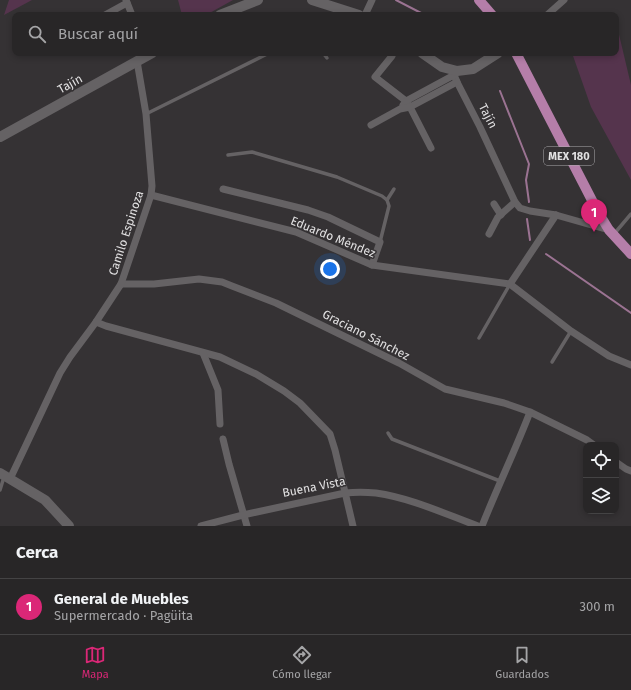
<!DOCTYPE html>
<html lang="es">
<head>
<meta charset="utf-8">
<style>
  body { margin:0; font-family:"Fira Sans",sans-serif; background:#343233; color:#f1f3f6 }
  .controls { position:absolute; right:12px; bottom:12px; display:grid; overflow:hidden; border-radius:8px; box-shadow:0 2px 6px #0003 }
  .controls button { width:36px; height:36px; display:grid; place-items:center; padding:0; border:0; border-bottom:1px solid #444344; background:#282627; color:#f1f3f6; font:20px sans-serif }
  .you { position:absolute; left:330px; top:269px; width:14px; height:14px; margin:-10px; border:3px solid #fff; border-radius:50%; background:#1a73e8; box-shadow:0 0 0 6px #1a73e833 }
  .badge { display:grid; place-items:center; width:26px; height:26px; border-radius:50%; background:#db2777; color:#fff; font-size:13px; font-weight:700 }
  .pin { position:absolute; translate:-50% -33px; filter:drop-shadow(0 1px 2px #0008) }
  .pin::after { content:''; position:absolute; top:21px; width:14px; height:12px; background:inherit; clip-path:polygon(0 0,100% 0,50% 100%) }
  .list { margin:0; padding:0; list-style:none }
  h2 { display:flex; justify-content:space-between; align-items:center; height:52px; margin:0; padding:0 16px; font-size:17px }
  h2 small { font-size:13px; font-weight:400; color:#a5a5a7 }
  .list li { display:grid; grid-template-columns:26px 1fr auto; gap:12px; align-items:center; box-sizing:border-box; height:56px; padding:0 16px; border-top:1px solid #444344 }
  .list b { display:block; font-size:15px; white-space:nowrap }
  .list p { margin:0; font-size:13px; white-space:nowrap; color:#a5a5a7 }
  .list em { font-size:13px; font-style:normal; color:#a5a5a7 }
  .icon { flex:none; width:22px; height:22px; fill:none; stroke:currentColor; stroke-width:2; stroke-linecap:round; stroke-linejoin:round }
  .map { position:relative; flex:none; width:631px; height:526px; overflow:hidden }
  .search { position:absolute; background:#282627; box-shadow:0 2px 6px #0003; left:12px; right:12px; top:12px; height:44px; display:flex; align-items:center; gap:10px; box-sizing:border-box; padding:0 14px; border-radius:8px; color:#a5a5a7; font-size:15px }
  .sheet { height:108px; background:#282627 }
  nav { display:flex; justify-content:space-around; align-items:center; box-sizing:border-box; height:56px; border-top:1px solid #444344; background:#282627; font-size:11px; color:#a5a5a7 }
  nav a { display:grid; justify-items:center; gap:2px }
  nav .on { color:#db2777 }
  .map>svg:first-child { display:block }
</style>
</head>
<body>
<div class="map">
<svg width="631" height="526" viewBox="0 0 631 526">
  <rect width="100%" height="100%" fill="#353234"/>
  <!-- grass -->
  <g fill="#55344d">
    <polygon points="9,0 32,0 4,15"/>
    <polygon points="178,0 233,0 206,15 182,15"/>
    <polygon points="616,26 617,26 631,85 631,180 591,107 572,53 616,53"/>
  </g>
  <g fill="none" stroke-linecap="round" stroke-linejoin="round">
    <!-- stream -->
    <g stroke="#9b7392" stroke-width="2">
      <polyline points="396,0 425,15"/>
      <polyline points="500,91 529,164 526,180 529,202"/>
      <polyline points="527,219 530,240"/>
      <polyline points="546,254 631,313"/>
    </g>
    <!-- lane -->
    <g stroke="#656264" stroke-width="3.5">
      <polyline points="323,53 327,58"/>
      <polyline points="146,114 269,53"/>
      <polyline points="228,155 252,152 337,177 382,196 387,200 389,206 380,242"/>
      <polyline points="387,200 394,189"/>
      <polyline points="614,234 631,214"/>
      <polyline points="479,338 510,284"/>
      <polyline points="552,362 571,331"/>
      <polyline points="388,433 392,439 500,481"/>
      <polyline points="0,490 4,477"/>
    </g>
    <!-- street -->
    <g stroke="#656264" stroke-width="7">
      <polyline points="126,0 132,15"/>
      <polyline points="105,15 127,3"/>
      <polyline points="365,15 372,0"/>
      <polyline points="547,15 564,0"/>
      <polyline points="392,56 375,77 406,101 410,107 431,148"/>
      <polyline points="457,71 454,75 457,82 480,127 515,202 520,208 530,211 556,215 609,230"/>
      <polyline points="403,105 406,101 454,75"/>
      <polyline points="371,125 400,109 410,107 457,82"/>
      <polyline points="223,189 308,210 328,217 380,242 372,265"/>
      <polyline points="151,195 296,232 372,265 510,284 571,331 609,356 631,365"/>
      <polyline points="494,204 501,215"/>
      <polyline points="489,234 498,217 515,202"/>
      <polyline points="121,284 154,284 199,279 222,282 232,286 276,303 399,363 445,389 504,403 530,412 587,440 594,445"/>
      <polyline points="510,284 556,215"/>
      <polyline points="96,322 106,326 220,357 256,374 284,391 300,403 330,434 335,450 353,526"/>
      <polyline points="203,353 218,390 220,424"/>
      <polyline points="223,439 229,464 247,526"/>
      <polyline points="616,462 626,469 631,471"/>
      <polyline points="10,479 60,373 70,357 96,322 121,284 151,195 152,186 146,114 137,61"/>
      <path d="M201,526L243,515L345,493C355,492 365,492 376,493C411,498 445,514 478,526"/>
      <path d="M482,526C497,488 515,451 530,412"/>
    </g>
    <!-- secondary -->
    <g stroke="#656264" stroke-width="10">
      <polyline points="312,0 359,15"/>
      <polyline points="220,15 258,0"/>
      <polyline points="422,53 442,67 457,71 473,69 498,53"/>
      <polyline points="0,137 152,53"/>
      <polyline points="0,473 45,500 69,526"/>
    </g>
    <!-- primary -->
    <g stroke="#b57ea9" stroke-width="10">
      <polyline points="479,0 492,15"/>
      <polyline points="516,53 598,212 609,230 631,254"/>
    </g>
  </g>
  <g text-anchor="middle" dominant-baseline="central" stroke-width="3" stroke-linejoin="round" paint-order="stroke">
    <!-- shield labels -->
    <rect fill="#353234" stroke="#aeacae" stroke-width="1" x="544" y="147" width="50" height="18" rx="3"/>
    <g font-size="11" font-weight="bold" fill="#e2e1e2">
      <text x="569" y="156">MEX 180</text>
    </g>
    <!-- street labels -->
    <g font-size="12" fill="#e2e1e2" stroke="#353234">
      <text transform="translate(70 84) rotate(-29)">Tajín</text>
      <text transform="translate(488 116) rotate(63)">Tajín</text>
      <text transform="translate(126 233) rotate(-72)">Camilo Espinoza</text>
      <text transform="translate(333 237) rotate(22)">Eduardo Méndez</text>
      <text transform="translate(366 335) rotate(27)">Graciano Sánchez</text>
      <text transform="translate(314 487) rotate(-11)">Buena Vista</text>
    </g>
  </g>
</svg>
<div class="controls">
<button><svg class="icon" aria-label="locate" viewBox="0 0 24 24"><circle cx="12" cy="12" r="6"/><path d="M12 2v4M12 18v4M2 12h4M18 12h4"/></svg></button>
<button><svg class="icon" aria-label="layers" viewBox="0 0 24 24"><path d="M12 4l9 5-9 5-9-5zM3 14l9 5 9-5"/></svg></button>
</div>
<div class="you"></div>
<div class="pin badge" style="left:594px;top:232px">1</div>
<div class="search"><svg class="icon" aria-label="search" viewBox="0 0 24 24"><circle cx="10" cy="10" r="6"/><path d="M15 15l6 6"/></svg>Buscar aquí</div>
</div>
<section class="sheet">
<h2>Cerca<small></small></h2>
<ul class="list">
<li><span class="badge">1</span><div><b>General de Muebles</b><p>Supermercado · Pagüita</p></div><em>300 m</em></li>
</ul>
</section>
<nav>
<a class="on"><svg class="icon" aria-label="map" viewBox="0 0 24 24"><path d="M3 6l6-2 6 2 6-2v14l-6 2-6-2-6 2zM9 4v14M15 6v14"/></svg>Mapa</a>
<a><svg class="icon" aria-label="directions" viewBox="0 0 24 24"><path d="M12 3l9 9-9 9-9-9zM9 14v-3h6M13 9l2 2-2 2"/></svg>Cómo llegar</a>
<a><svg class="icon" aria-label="saved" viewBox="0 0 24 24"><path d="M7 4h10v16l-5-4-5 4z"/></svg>Guardados</a>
</nav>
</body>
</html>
